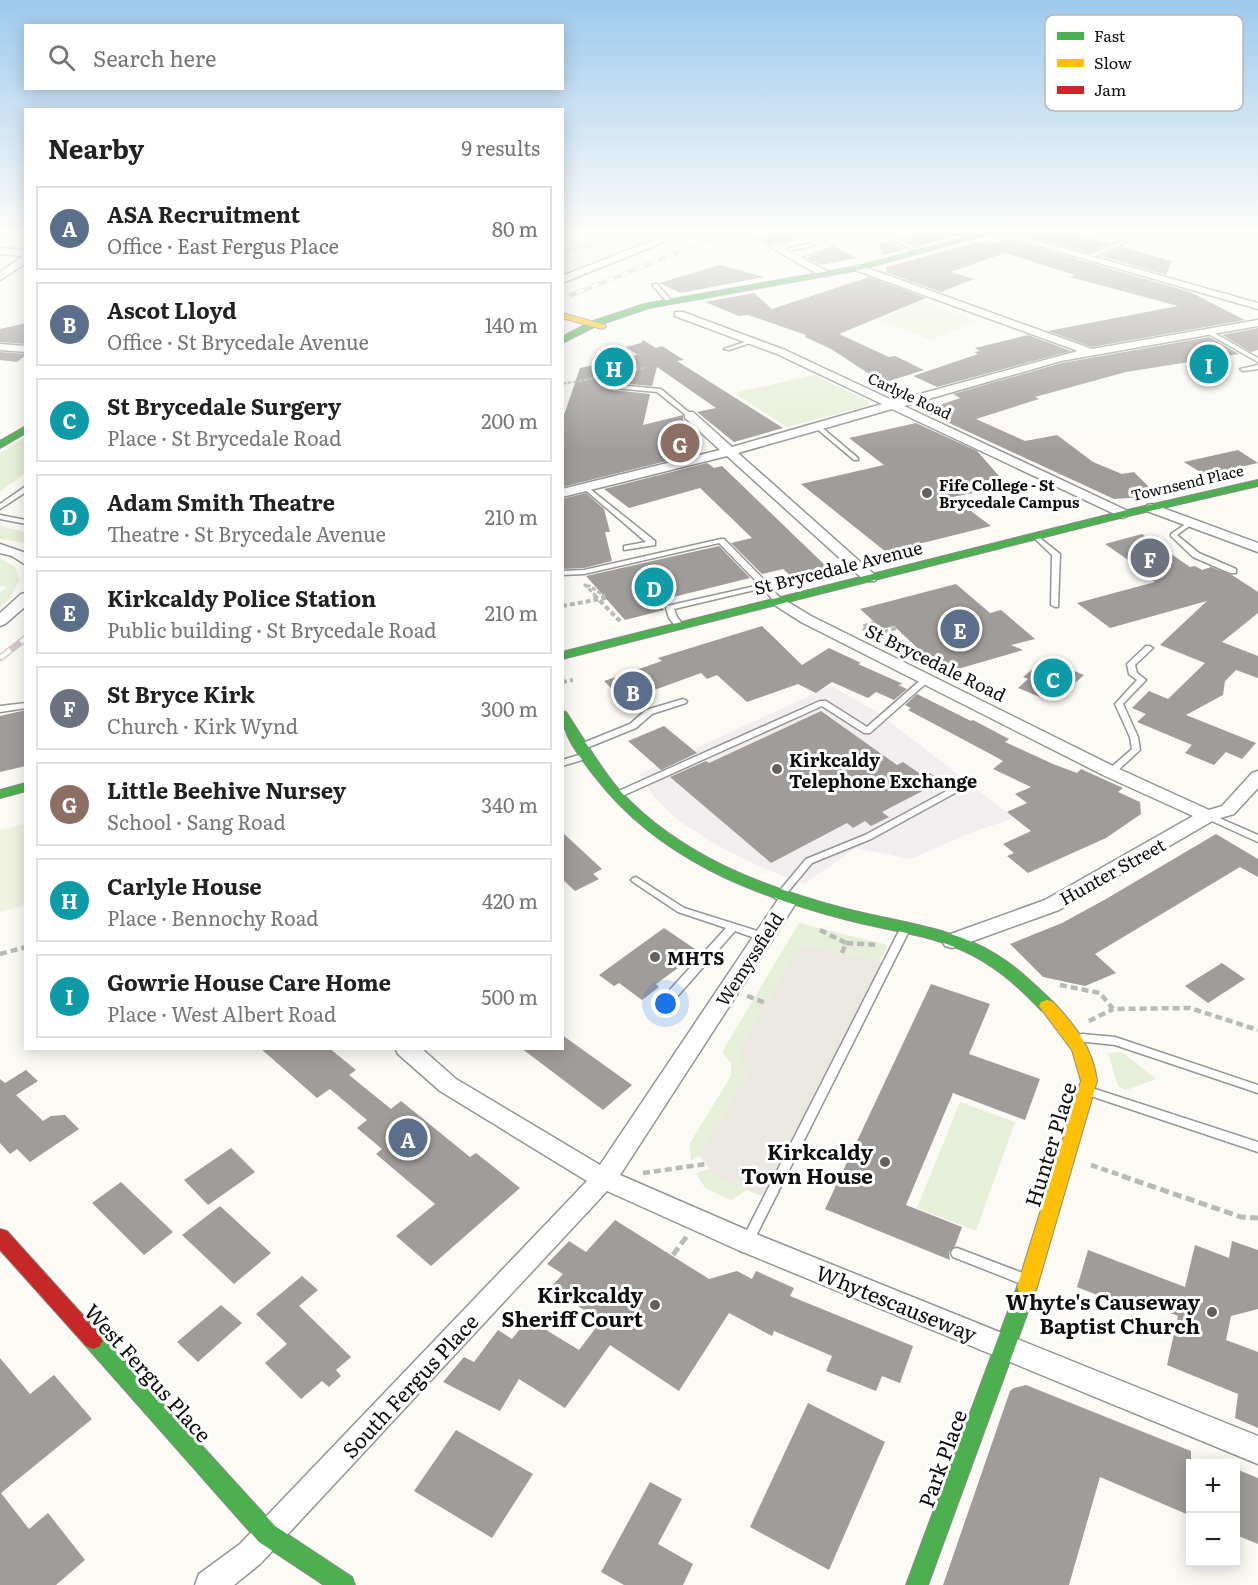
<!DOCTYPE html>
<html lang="en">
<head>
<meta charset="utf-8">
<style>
  body { margin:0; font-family:Literata,serif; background:#f2f2f2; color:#222 }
  .controls { position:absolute; right:18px; bottom:18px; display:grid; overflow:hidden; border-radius:0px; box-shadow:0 3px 15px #0003 }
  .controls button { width:54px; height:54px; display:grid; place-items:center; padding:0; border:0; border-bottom:2px solid #e0e0e0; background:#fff; color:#222; font:30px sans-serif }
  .you { position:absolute; left:666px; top:1004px; width:21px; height:21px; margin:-15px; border:4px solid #fff; border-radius:50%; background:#1a73e8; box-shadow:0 0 0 9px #1a73e833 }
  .badge { display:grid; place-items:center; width:39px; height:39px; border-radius:50%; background:#626160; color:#fff; font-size:20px; font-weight:700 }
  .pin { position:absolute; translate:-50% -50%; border:3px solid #fff; box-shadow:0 2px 6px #0006 }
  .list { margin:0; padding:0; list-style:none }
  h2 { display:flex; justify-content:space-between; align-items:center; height:78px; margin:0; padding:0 24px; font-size:26px }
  h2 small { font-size:20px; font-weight:400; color:#767676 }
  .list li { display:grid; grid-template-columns:39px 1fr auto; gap:18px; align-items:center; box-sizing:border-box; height:84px; margin:0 12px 12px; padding:0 12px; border:2px solid #e0e0e0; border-radius:0px }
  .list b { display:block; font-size:22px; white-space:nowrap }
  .list p { margin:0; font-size:20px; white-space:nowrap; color:#767676 }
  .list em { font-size:20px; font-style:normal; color:#767676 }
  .icon { flex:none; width:33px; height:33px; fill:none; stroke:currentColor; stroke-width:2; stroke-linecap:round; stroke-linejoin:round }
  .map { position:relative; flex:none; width:1258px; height:1585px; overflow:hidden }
  .search { position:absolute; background:#fff; box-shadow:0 3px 15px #0003; left:24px; top:24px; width:540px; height:66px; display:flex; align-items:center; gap:15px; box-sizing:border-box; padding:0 21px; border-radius:0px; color:#767676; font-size:22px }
  .panel { position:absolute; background:#fff; box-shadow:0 3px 15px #0003; left:24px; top:108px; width:540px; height:942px; border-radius:0px }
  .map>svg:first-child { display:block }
</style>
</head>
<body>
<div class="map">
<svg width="1258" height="1585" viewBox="0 0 1258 1585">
  <rect width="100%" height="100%" fill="#fbfaf5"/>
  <!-- industrial -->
  <polygon fill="#f2eef0" points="831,686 876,711 1014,818 967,834 911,859 856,848 804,884 765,869 718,846 678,820 654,797 639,774"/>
  <!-- green -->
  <g fill="#e6efd7">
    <polygon points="814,375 868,401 869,405 787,427 734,393"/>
    <polygon points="25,437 25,473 0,492 0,453"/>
    <polygon points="0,526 25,532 25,543 0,539"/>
    <polygon points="0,558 15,567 19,580 11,597 0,608 0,593 7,587 0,586"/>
    <polygon points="799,923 888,945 880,962 801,944 747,1074 699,1156 691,1161 690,1143 731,1076 731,1063 722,1052"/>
    <polygon points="1122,1052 1156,1079 1126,1090 1118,1086 1108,1053"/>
    <polygon points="960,1102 1015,1122 976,1231 917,1208"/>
    <polygon points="710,1169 718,1178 747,1190 731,1200 705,1188 696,1173"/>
  </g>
  <!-- cemetery -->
  <polygon fill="#e8ebda" points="563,230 645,230 656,236 563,273"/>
  <!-- pitch -->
  <g fill="#eff3e0">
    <polygon points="922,301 978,321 931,340 877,319"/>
    <polygon points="25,824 25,905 0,912 0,830"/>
  </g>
  <!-- plaza -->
  <polygon fill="#ebe8e1" points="801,944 888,963 769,1199 718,1178 699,1156 747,1074 738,1052"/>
  <!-- building -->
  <g fill="#9f9c9a">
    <polygon points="791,230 806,234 769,245 754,238"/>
    <polygon points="927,230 953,230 962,234 918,246 899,238"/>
    <polygon points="1042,230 1068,230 1109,244 1089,253 1024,235"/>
    <polygon points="1007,239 1190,292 1245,320 1092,347 1048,331 1178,306 1070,277 1075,275 1005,253 951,272 974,279 941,292 885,272 887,271 886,267 982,241 989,244"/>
    <polygon points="887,241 907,249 883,255 879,243"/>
    <polygon points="834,247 857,258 821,265 806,258"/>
    <polygon points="1121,247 1172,261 1166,275 1101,256"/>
    <polygon points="720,265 764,277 681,293 659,283"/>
    <polygon points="869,277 926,298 839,334 889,357 895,356 924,370 883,383 831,349 805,337 806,335 748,315 739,316 705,302 754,293 772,309"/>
    <polygon points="26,323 26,344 0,342 0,329"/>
    <polygon points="1258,328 1258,350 1251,352 1222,335"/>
    <polygon points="1028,335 1071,351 937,387 913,376 978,354 974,352 980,351 975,348"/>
    <polygon points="1209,337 1239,354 1126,372 1035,397 1039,399 976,419 1025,441 1057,435 1093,462 1122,474 1134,472 1158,496 1114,499 923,411 960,398 953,394 1062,363"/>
    <polygon points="643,340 656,348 662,346 684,360 677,361 783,428 734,442 697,412 716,408 657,367 652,386 617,383 613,386 613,390 650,394 643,425 683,415 683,420 700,435 676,440 695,454 562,487 562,421 580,368 638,355 626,347 641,343"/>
    <polygon points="0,352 26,354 26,355 17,362 0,360"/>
    <polygon points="916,423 977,451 1008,486 952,497 991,526 886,552 801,484 884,465 849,438"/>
    <polygon points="1238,450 1258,463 1205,475 1184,462"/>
    <polygon points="707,463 714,468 722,466 829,569 792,577 783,569 762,574 731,543 752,538 700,488 629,508 604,489"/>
    <polygon points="586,493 604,509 610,532 605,532 612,561 584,568 562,569 562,499"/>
    <polygon points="1142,534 1190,567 1195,566 1202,570 1211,567 1232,575 1258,592 1258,613 1222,642 1258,656 1258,678 1236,670 1225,681 1223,695 1186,715 1256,743 1242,759 1226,752 1214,765 1185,753 1192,745 1137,722 1146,714 1132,708 1149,691 1168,699 1205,663 1160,645 1207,601 1110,628 1077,603 1155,582 1150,579 1154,578 1105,544"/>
    <polygon points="719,546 750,578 657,601 664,610 625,620 586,576"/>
    <polygon points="956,584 990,613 1001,610 1035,639 1011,645 1023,650 944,673 894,626 882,629 860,609"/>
    <polygon points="762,626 802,665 829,648 861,663 858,664 903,684 898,685 907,689 894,700 876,692 868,698 832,682 816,693 798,684 747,702 717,675 707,679 701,673 624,701 604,681 662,661 658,658"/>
    <polygon points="1045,659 1084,675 1061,695 1053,692 1045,699 1018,688 1028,679 1023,677"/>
    <polygon points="917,694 971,721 973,720 1009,739 1005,742 1053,764 1077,773 1081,769 1123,788 1118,792 1140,802 1141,814 1106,838 1028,873 1007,856 1014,853 1003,844 1031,831 1007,812 1027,803 1015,794 1031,787 993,769 1003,761 996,757 908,710 911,708 905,705"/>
    <polygon points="26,710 26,766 0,772 0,716"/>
    <polygon points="821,711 897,765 903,762 919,773 925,770 942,781 882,812 889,817 871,826 865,821 853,828 847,823 771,863 670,777 706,761 709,763"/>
    <polygon points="664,726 697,753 661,770 628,741"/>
    <polygon points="562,832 602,869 593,874 599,879 575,891 562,879"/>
    <polygon points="1216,834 1258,859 1258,877 1240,867 1095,954 1116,973 1085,986 1043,977 1010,944 1062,923 1106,899"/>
    <polygon points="664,928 695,949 674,965 678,968 656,984 659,987 642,1000 619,983 614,986 599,975"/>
    <polygon points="1222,963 1245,979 1208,1003 1185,986"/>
    <polygon points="931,984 990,1004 969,1054 1040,1079 1025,1120 953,1093 906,1205 962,1227 955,1246 949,1252 950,1260 825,1209"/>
    <polygon points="562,1035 632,1085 603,1110 521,1048 562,1048"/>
    <polygon points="260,1048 329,1048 356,1070 349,1075 391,1109 401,1101 470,1157 476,1153 520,1188 431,1266 396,1236 435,1204 376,1154 382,1149 357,1128 367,1120 330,1089 317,1098"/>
    <polygon points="26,1070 38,1081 16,1095 43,1121 51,1116 65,1115 79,1129 30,1162 17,1149 10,1154 0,1143 0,1079 5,1083"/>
    <polygon points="231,1148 255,1172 208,1205 184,1180"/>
    <polygon points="121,1182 173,1232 144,1255 92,1203"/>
    <polygon points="220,1206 271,1253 234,1284 182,1235"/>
    <polygon points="615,1220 709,1279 737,1271 752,1279 756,1271 794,1288 790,1296 913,1346 900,1383 882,1376 876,1391 826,1371 832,1356 774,1331 772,1336 729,1313 679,1391 610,1345 565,1408 519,1379 500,1411 443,1382 464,1357 474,1362 498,1330 512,1339 528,1319 579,1350 601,1321 550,1288 563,1274 547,1264 569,1241 586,1252"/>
    <polygon points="1232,1241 1258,1250 1258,1309 1231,1316 1226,1340 1258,1352 1258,1428 1235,1418 1238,1394 1167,1365 1178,1316 1140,1301 1137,1311 1077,1287 1088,1250 1185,1287 1195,1245 1229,1258"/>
    <polygon points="302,1276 318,1290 299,1306 351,1357 336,1370 341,1376 329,1387 322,1381 301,1399 265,1363 287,1344 256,1314"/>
    <polygon points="221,1305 242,1323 198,1362 177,1342"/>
    <polygon points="0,1358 30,1394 54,1375 92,1419 1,1493 29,1529 48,1513 85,1560 56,1585 0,1585"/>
    <polygon points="1026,1385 1191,1451 1191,1516 1100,1477 1069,1585 943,1585 1010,1391 1014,1388"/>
    <polygon points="808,1403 885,1442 829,1570 750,1527"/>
    <polygon points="456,1430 533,1474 492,1538 414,1491"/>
    <polygon points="1236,1469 1258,1478 1258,1544 1236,1535"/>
    <polygon points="650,1482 682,1499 658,1544 693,1564 683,1585 624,1585 601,1572"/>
  </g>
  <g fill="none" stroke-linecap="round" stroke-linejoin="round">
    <defs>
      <g id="lane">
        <polygon points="852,230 858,230 868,234 887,235 925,251 921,252 884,237 867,236"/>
        <polygon points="1123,230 1138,232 1140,236 1089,259 1085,259 1085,257 1135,235"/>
        <polygon points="653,284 657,284 671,300 671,302 667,302 653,286"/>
        <polygon points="1207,329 1258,358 1258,362 1205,332 1204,331"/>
        <polygon points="751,340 756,341 729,350 724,349"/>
        <polygon points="1258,365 1258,369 1243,371 1240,369"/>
        <polygon points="617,385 661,389 692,415 687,416 657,392 615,388 615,386"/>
        <polygon points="816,426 820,426 858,458 858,460 854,460 816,428"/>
        <polygon points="585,485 655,541 655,545 624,550 624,546 646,542 583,488 582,487"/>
        <polygon points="26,486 26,492 0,509 0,504"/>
        <polygon points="0,515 26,520 26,524 0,519"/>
        <polygon points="1190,521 1192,522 1192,524 1177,535 1199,553 1236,569 1236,573 1230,573 1193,557 1171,536 1171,534"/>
        <polygon points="1035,534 1060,554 1058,607 1055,607 1051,605 1052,555 1033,537 1033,535"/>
        <polygon points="721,539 724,539 770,586 782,601 781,603 775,603 765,590 759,589 674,609 677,617 684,626 683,628 677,628 669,618 666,608 667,606 760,585 719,543 584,574 562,575 562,571 584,570"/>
        <polygon points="1146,646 1149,646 1153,648 1135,665 1137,673 1146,680 1123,704 1138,737 1140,750 1114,774 1108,774 1107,772 1108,770 1132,749 1130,737 1115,704 1137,680 1129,674 1127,664"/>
        <polygon points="924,677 930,677 931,679 870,733 864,733 822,706 620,797 617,798 612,795 614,793 820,701 826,701 867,727"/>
        <polygon points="683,699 687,701 686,703 652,714 636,728 584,749 581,750 577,747 578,745 630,724 646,710"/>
        <polygon points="26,703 26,708 0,712 0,706"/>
        <polygon points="586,753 589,754 590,756 589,758 562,766 562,760"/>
        <polygon points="952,788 956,791 955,793 871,839 812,863 782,899 776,899 774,897 776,895 806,859 865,835"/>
        <polygon points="1208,813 1258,835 1258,842 1205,818 1203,816"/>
        <polygon points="636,877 684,908 767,934 768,937 767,940 763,941 735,931 675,999 671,1000 667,999 666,996 667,993 726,928 678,912 633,882 631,880 633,878"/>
        <polygon points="905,925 909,927 910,929 751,1246 747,1247 743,1246 741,1242 743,1238 900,929 901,927"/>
        <polygon points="1082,1034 1115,1037 1258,1085 1258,1093 1115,1045 1078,1041 1077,1038 1078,1035"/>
        <polygon points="1092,1088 1258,1142 1258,1152 1088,1095 1086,1092 1088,1089"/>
        <polygon points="957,1248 1028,1275 1030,1279 1028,1283 1024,1285 953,1257 951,1253 953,1249"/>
      </g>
      <g id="street">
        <polygon points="663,230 673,230 662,243 562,283 562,276 656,239"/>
        <polygon points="984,230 999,230 1258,303 1258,309"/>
        <polygon points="1236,230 1258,231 1258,237 1238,232"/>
        <path d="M809,236L832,247L800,257L829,272V276H821L770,247ZM808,242L818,246L792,252L784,248Z"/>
        <polygon points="0,248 26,250 26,263 0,280 0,272 23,256 0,254"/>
        <polygon points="859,265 1092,349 1258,320 1258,326 1061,361 904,406 1128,511 1130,514 1123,518 892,409 738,453 875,575 877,578 875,581 865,581 727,456 562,497 562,489 720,450 685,418 685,412 693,412 732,447 882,404 777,354 675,316 675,312 683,312 785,350 894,401 1078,351 855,270 855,266"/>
        <polygon points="0,344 26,346 26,352 0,350"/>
        <polygon points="1152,504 1258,543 1258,552 1147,511 1145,508 1147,505"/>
        <polygon points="0,544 26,553 26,565 12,556 0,553"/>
        <polygon points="26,593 26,606 5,624 0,626 0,613 21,594"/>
        <polygon points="778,596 811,616 1117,768 1209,810 1222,806 1252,773 1258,771 1258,788 1234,814 1214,820 1059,910 959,946 952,948 945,946 942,941 945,936 1045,900 1193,816 1105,776 801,622 773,604 770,601 773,598"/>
        <polygon points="788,893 795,895 798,900 620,1175 756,1234 1258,1436 1258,1464 738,1250 607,1191 260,1564 234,1585 195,1585 199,1574 240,1544 587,1181 440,1091 398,1054 395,1048 421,1048 456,1079 600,1165 781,895"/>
      </g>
      <g id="fast">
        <polygon points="992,230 1003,230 859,270 649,308 596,326 562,343 562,337 590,322 644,304 858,266"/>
        <polygon points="26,426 26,433 0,448 0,441"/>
        <polygon points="1258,480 1258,486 1124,517 562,659 562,652 1123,511"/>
        <path d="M562,711L566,712C584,739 599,767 620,791C680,856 763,887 846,909C897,922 952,927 997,955C1018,968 1035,985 1053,1002L1055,1006L1053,1010L1047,1012L1041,1010C1018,986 994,964 962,950C926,934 886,930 848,920C752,895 659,859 596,778C581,758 562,737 562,711Z"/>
        <polygon points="26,783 26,791 0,798 0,790"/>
        <polygon points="1027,1278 1034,1281 1037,1287 928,1585 906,1585 1017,1287 1020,1281"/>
        <polygon points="93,1331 100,1334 275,1526 352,1577 355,1585 324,1585 259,1542 86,1346 83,1340 86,1334"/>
      </g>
      <g id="slow">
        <polygon points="562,313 605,325 606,327 602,329 562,318"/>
        <path d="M1047,1000L1053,1002C1075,1025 1093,1049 1097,1081L1037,1287L1034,1293L1027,1296L1020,1293L1017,1287L1081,1081L1072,1050L1039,1006L1041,1002Z"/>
      </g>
      <polygon id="jam" points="0,1229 7,1231 100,1334 103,1340 100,1346 93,1349 86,1346 0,1250"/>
    </defs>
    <!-- lane casing -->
    <use href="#lane" stroke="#959593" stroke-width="3"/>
    <!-- street casing -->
    <use href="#street" stroke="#959593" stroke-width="3"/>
    <!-- fast casing -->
    <use href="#fast" stroke="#8c8b89" stroke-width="2"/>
    <!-- slow casing -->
    <use href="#slow" stroke="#8c8b89" stroke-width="2"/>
    <!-- jam casing -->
    <use href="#jam" stroke="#8c8b89" stroke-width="2"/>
    <!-- path-far4 -->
    <g stroke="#b9b9b8" stroke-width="2" stroke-dasharray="4 1.5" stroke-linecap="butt">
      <polyline points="582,230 599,241"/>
      <polyline points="629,237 635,232 634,230"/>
      <polyline points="562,247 572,249 597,244"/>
      <polyline points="606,247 597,243 605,241 614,243 614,245"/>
      <polyline points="562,253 571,250"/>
      <polyline points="619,374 647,367"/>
      <polyline points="562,384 612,375"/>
    </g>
    <!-- path-far3 -->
    <g stroke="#b9b9b8" stroke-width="3" stroke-dasharray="4.5 2" stroke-linecap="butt">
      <polyline points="584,584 596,596"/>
      <polyline points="586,586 590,586 604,596"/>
    </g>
    <!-- path-far2 -->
    <g stroke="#b9b9b8" stroke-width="4" stroke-dasharray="5 3" stroke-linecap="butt">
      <polyline points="594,595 622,623"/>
      <polyline points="602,595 605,597"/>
      <polyline points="562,606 606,598"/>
      <polyline points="867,631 862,627 873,623 884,632 896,628"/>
      <polyline points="562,682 573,680"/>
    </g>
    <!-- path-far1 -->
    <g stroke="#b9b9b8" stroke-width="4.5" stroke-dasharray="7 4" stroke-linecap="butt">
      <polyline points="820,930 846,943"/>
      <polyline points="842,953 846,943 879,945"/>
      <polyline points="0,954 26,947"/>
      <polyline points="1060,985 1100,993 1113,1009 1190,1008 1258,1030"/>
      <polyline points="747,996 766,1003"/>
      <polyline points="1089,1021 1113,1009"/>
      <polyline points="1091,1165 1126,1177"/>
      <polyline points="643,1173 706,1164"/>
    </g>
    <!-- path -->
    <g stroke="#b9b9b8" stroke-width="5" stroke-dasharray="9 4.5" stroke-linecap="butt">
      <polyline points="1122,1176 1241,1217 1258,1218"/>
      <polyline points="673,1255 687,1236"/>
    </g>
    <!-- lane -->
    <use href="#lane" fill="#fefefe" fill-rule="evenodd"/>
    <!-- street -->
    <use href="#street" fill="#fefefe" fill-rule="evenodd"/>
    <!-- fast -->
    <use href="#fast" fill="#4caf50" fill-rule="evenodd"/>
    <!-- slow -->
    <use href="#slow" fill="#ffc107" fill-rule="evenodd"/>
    <!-- jam -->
    <use href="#jam" fill="#c62828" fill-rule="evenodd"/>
    <defs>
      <polyline id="rail-far1" points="562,299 733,230"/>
      <polyline id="rail" points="0,658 26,638"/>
    </defs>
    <!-- rail-far1 casing -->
    <use href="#rail-far1" stroke="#d6c7c8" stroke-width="4.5"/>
    <!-- rail casing -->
    <use href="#rail" stroke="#d6c7c8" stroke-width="7"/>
    <!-- rail-far1 -->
    <use href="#rail-far1" stroke="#fff" stroke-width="3" stroke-dasharray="8" stroke-linecap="butt"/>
    <!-- rail -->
    <use href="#rail" stroke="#fff" stroke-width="4.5" stroke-dasharray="13" stroke-linecap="butt"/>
  </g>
  <!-- sky -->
  <linearGradient id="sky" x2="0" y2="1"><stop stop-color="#9dc9ec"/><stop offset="0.51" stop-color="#fdfdfa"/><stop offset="1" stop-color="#fdfdfa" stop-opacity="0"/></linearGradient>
  <rect width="1258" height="452" fill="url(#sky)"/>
  <!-- markers -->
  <g fill="#626160" stroke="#fff" stroke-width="2">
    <circle cx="927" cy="493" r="6"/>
    <circle cx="777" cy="769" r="6"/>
    <circle cx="655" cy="957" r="6"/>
    <circle cx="885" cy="1162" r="6"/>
    <circle cx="655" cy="1305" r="6"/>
    <circle cx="1212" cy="1312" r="6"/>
  </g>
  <g text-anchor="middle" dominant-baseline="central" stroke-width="6" stroke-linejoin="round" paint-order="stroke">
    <!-- far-street labels -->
    <g font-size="15" fill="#0f0f0f" stroke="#fff">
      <text transform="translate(910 395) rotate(25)">Carlyle Road</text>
      <text transform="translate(1187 482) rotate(-13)">Townsend Place</text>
    </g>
    <!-- far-poi labels -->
    <g font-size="15" font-weight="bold" fill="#0f0f0f" stroke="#fff" text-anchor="start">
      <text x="939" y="484">Fife College - St<tspan x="939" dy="17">Brycedale Campus</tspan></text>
    </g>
    <!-- street labels -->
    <g font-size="18" fill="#0f0f0f" stroke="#fff">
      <text transform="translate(838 567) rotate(-14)">St Brycedale Avenue</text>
      <text transform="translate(936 662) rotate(26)">St Brycedale Road</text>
      <text transform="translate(1112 871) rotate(-29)">Hunter Street</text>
      <text transform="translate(749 959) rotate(-57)">Wemyssfield</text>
    </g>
    <!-- poi labels -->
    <g font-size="18" font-weight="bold" fill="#0f0f0f" stroke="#fff" text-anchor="start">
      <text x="789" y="759">Kirkcaldy<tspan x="789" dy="21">Telephone Exchange</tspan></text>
      <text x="667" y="957">MHTS</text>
    </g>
    <!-- near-street labels -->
    <g font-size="21" fill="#0f0f0f" stroke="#fff">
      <text transform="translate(1049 1144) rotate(-73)">Hunter Place</text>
      <text transform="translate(897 1302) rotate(22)">Whytescauseway</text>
      <text transform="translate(149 1372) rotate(48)">West Fergus Place</text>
      <text transform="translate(409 1385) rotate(-47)">South Fergus Place</text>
      <text transform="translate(941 1458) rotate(-70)">Park Place</text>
    </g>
    <!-- near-poi labels -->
    <g font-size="21" font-weight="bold" fill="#0f0f0f" stroke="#fff" text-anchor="end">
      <text x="873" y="1150">Kirkcaldy<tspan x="873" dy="24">Town House</tspan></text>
      <text x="643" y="1293">Kirkcaldy<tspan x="643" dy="24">Sheriff Court</tspan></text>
      <text x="1200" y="1300">Whyte's Causeway<tspan x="1200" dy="24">Baptist Church</tspan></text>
    </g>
  </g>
  <!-- legend -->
  <rect x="1045" y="15" width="198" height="96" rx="9" fill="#fff" stroke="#b7b7b7" stroke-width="1.5"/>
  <rect x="1057" y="32" width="27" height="8" fill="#4caf50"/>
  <rect x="1057" y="59" width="27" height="8" fill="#ffc107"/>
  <rect x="1057" y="86" width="27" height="8" fill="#c62828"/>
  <g font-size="16" fill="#0f0f0f">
    <text x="1094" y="42">Fast</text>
    <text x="1094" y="69">Slow</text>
    <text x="1094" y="96">Jam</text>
  </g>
</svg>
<div class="controls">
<button>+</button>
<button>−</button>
</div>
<div class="you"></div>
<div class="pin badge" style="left:408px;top:1138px;background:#5c6f8a">A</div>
<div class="pin badge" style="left:633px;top:691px;background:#5c6f8a">B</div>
<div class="pin badge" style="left:1053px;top:678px;background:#0f9aa8">C</div>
<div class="pin badge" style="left:654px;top:587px;background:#0f9aa8">D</div>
<div class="pin badge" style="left:960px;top:629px;background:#5c6f8a">E</div>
<div class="pin badge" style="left:1150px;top:558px;background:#6b7280">F</div>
<div class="pin badge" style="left:680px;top:443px;background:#8d6e63">G</div>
<div class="pin badge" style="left:614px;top:367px;background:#0f9aa8">H</div>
<div class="pin badge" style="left:1209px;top:364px;background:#0f9aa8">I</div>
<div class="search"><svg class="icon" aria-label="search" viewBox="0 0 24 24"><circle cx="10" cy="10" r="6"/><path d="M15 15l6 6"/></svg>Search here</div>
<section class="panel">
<h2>Nearby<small>9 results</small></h2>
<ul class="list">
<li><span class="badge" style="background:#5c6f8a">A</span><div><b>ASA Recruitment</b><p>Office · East Fergus Place</p></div><em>80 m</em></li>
<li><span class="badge" style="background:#5c6f8a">B</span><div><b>Ascot Lloyd</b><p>Office · St Brycedale Avenue</p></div><em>140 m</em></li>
<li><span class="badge" style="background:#0f9aa8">C</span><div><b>St Brycedale Surgery</b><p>Place · St Brycedale Road</p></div><em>200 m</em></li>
<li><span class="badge" style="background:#0f9aa8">D</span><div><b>Adam Smith Theatre</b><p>Theatre · St Brycedale Avenue</p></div><em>210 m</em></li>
<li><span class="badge" style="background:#5c6f8a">E</span><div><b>Kirkcaldy Police Station</b><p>Public building · St Brycedale Road</p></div><em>210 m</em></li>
<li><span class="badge" style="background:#6b7280">F</span><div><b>St Bryce Kirk</b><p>Church · Kirk Wynd</p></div><em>300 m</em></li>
<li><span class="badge" style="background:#8d6e63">G</span><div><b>Little Beehive Nursey</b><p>School · Sang Road</p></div><em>340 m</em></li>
<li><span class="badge" style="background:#0f9aa8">H</span><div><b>Carlyle House</b><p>Place · Bennochy Road</p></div><em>420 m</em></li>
<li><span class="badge" style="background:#0f9aa8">I</span><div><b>Gowrie House Care Home</b><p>Place · West Albert Road</p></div><em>500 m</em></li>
</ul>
</section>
</div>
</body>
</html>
